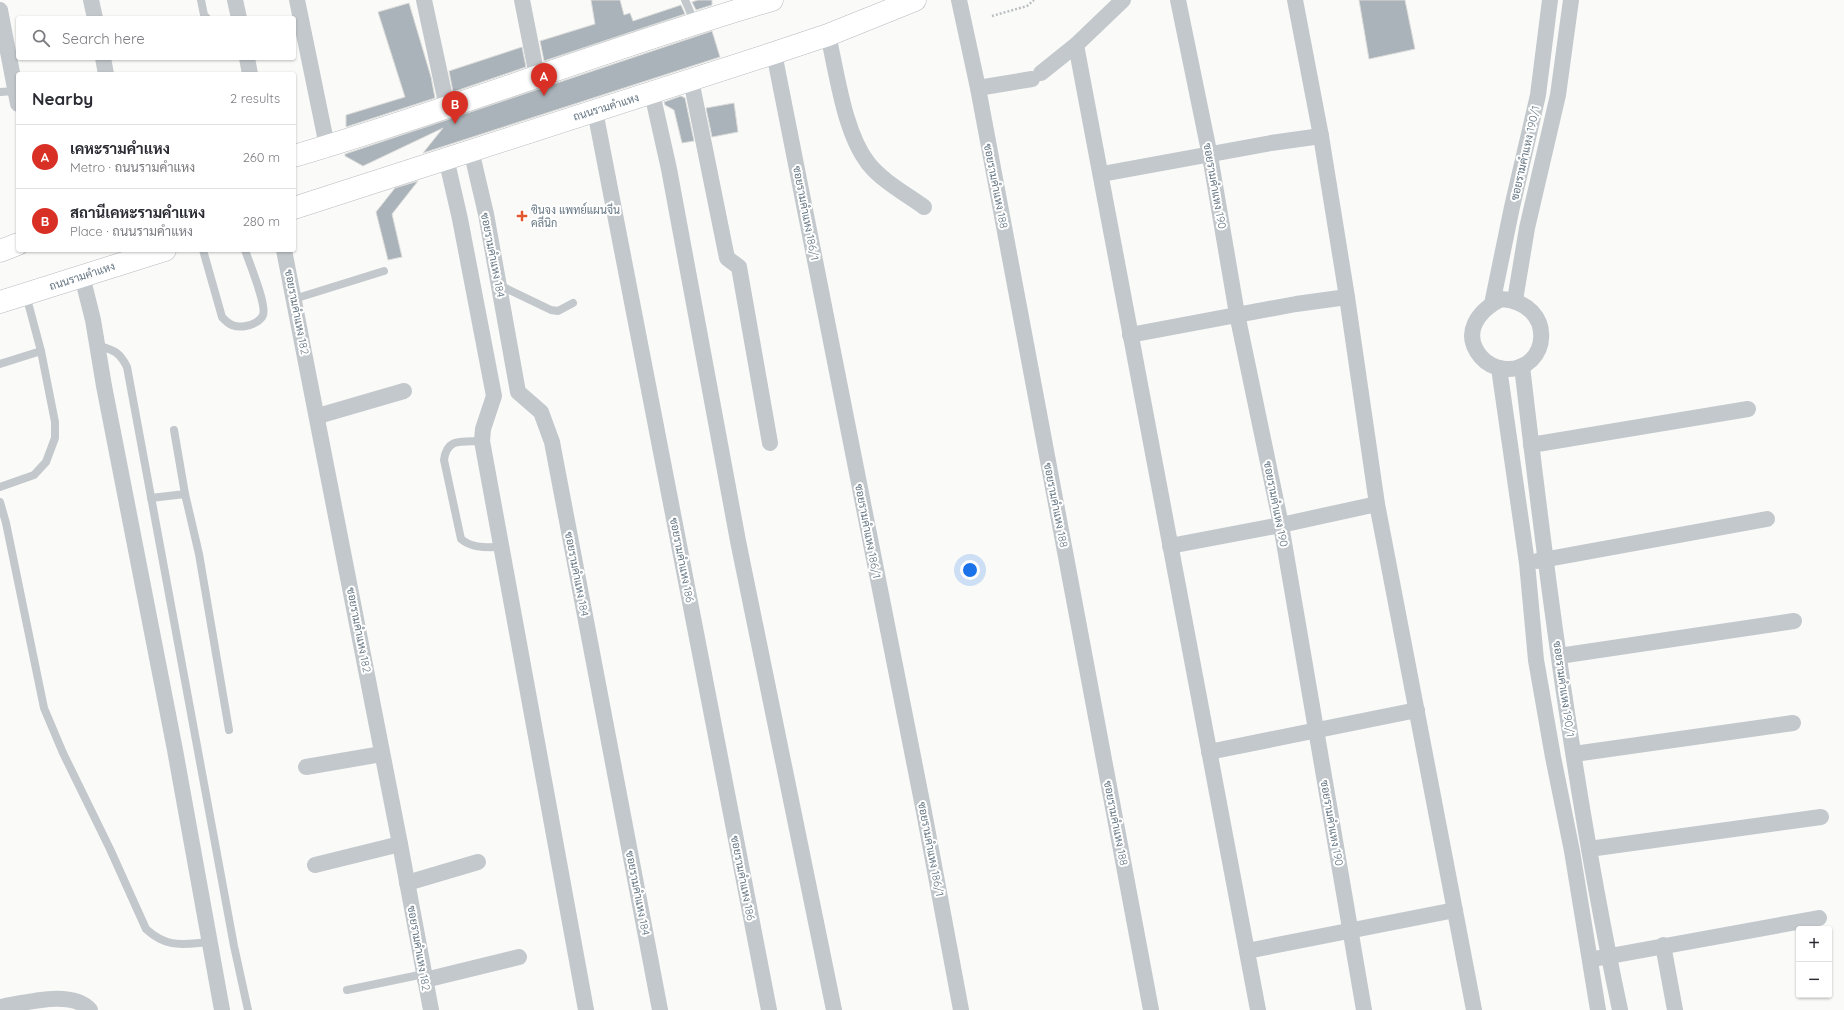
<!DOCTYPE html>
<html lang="en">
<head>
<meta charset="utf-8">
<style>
  body { margin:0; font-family:Quicksand,Sarabun,sans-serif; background:#f7f7f7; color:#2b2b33 }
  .controls { position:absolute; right:12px; bottom:12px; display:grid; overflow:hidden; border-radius:4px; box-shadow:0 1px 3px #0004 }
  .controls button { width:36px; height:36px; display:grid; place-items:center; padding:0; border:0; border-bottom:1px solid #e1e1e2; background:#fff; color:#2b2b33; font:20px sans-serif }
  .you { position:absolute; left:970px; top:570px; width:14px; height:14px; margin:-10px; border:3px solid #fff; border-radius:50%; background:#1a73e8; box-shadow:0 0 0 6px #1a73e833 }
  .badge { display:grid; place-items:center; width:26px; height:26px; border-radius:50%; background:#d93025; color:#fff; font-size:13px; font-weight:700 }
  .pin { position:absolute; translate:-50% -33px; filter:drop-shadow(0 1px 2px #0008) }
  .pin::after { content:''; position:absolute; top:21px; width:14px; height:12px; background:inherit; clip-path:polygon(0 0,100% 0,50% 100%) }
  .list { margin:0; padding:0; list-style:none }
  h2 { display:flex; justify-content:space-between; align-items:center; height:52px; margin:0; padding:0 16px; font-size:17px }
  h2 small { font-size:13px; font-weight:400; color:#7c7c81 }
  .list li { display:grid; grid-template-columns:26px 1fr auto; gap:12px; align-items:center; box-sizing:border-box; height:64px; padding:0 16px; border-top:1px solid #e1e1e2 }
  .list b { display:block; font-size:15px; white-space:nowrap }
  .list p { margin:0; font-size:13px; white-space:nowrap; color:#7c7c81 }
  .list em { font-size:13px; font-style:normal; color:#7c7c81 }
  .icon { flex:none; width:22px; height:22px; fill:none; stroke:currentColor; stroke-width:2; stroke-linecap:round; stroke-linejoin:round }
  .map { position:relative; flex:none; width:1844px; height:1010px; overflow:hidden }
  .search { position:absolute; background:#fff; box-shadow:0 1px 3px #0004; left:16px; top:16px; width:280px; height:44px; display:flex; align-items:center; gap:10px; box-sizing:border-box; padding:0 14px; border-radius:4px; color:#7c7c81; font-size:15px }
  .panel { position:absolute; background:#fff; box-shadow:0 1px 3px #0004; left:16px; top:72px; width:280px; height:180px; border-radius:4px }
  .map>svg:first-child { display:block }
</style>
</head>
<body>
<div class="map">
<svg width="1844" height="1010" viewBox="0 0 1844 1010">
  <rect width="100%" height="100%" fill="#fafaf8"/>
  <!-- building -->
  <g fill="#aab3b9" stroke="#dcdcda">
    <polygon points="591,0 620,0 624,15 630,13 633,21 681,5 685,14 544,61 540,41 595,24"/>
    <polygon points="698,0 712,0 712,5 696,10 692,2"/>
    <polygon points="1359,0 1405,0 1415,49 1369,59"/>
    <polygon points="409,3 431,77 435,98 346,127 346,115 405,97 378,12"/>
    <polygon points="712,31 720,57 423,153 443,128 363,166 345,156 345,154"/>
    <polygon points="522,47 526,67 453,92 449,71"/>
    <polygon points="681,96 685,98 694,141 682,143 674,110 665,105 664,102"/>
    <polygon points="734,103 738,132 712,137 706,108"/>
    <polygon points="418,181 392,214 402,257 388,260 376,212 395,188"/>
  </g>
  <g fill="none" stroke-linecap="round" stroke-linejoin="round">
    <defs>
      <g id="primary">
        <path d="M294,156C455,109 611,47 772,0"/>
        <polyline points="294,208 774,53 828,35 915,0"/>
        <polyline points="0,251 18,244"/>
        <polyline points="0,302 165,250"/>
      </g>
    </defs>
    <!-- primary casing -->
    <use href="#primary" stroke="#b5babe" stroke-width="23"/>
    <!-- path -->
    <polyline stroke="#bbbfc2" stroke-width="2.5" stroke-dasharray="2 2" stroke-linecap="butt" points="992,16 1027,6 1034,0"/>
    <!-- service -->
    <g stroke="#c3c8cc" stroke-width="8">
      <polyline points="201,0 204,15 207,18"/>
      <polyline points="685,0 695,23"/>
      <polyline points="0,92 15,91"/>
      <path d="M203,250L222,317C229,325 235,328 246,326C252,325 261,321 263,315C267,305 249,262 245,250"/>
      <polyline points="499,285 551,310 558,311 573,303"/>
      <polyline points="294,299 384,271"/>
      <path d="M97,345C113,350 119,351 127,367L234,946L248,1010"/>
      <polyline points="0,364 41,351"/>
      <polyline points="174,430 185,494"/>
      <path d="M482,441C463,442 447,437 444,460L461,539C473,549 487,547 501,547"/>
      <polyline points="0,487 34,475 46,462 55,438 55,422 41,351 26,295"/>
      <polyline points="151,498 185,494 199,554 229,730"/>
      <path d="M0,502L6,523L44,708L63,753L110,849L146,929C168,949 183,944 210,942"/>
      <polyline points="347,990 424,974"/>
    </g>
    <!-- minor -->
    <g stroke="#c3c8cc" stroke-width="16">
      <polyline points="91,0 95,18"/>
      <polyline points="235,0 239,18"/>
      <polyline points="297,0 327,146"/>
      <polyline points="424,0 447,107"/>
      <polyline points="522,0 537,76"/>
      <polyline points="959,0 978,88 1151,1010"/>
      <polyline points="1178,0 1210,156 1237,314 1281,525 1364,1010"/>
      <polyline points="1295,0 1321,136 1347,297 1377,504 1474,1010"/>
      <polyline points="0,10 18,104"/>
      <path d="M828,35C837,73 844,132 868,163C882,181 906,194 924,207"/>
      <polyline points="1076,45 1258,1010"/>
      <polyline points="774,53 924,812 961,1010"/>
      <polyline points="103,58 106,74"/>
      <polyline points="247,58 250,74"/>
      <polyline points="1041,73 1076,45 1123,0"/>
      <polyline points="691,80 727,258 739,267 770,443"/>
      <polyline points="978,88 1032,79"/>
      <polyline points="652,93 669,169 738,541 834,1010"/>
      <polyline points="595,111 769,1010"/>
      <polyline points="471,150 486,214 518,392 541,412 552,442 660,1010"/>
      <polyline points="446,158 460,219 494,396 483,429 482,441 586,1010"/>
      <polyline points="1102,174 1271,143 1321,136"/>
      <polyline points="284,250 400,844 431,1010"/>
      <polyline points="82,276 93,320 104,386 175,750 222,1010"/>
      <path d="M1501,299C1558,303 1550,372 1505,369C1496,368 1487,364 1481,357C1461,333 1478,311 1501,299Z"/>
      <polyline points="1515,300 1527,228 1558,95 1571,0"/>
      <polyline points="1492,304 1512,207 1538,95 1550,0"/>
      <polyline points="1130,335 1296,304 1347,297"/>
      <path d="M1522,366C1547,582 1575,798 1620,1010"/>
      <polyline points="1499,368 1527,563 1536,660 1553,757 1572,851 1598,1010"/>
      <polyline points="318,416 404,391"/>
      <polyline points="1531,445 1748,409"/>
      <polyline points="1170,546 1281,525 1377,504"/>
      <polyline points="1537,561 1767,519"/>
      <polyline points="1559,656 1794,621"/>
      <polyline points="1209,752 1417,710"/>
      <polyline points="1574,754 1793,723"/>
      <polyline points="306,767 382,754"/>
      <polyline points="1589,849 1821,817"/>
      <polyline points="315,865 400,844"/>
      <polyline points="407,883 478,862"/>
      <polyline points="1663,945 1675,1010"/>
      <polyline points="1247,951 1455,910"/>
      <polyline points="1599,958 1819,918"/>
      <polyline points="425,980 519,957"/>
      <path d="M0,1007C25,1003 72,989 90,1010"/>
    </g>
    <!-- primary -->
    <use href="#primary" stroke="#fff" stroke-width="22"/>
  </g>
  <!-- markers -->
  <path fill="#e4572e" stroke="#fff" stroke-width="1.5" d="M520 210h4v4h4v4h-4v4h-4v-4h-4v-4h4z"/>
  <g text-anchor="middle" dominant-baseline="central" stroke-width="4" stroke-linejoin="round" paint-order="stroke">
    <!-- street labels -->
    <g font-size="11" fill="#657683" stroke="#fff">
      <text transform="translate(606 107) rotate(-17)">ถนนรามคำแหง</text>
      <text transform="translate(1525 153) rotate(-77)">ซอยรามคำแหง 190/1</text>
      <text transform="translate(996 186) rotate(79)">ซอยรามคำแหง 188</text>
      <text transform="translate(1215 186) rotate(80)">ซอยรามคำแหง 190</text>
      <text transform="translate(806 213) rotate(79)">ซอยรามคำแหง 186/1</text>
      <text transform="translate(493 255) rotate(79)">ซอยรามคำแหง 184</text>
      <text transform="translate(82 276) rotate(-18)">ถนนรามคำแหง</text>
      <text transform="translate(297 312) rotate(79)">ซอยรามคำแหง 182</text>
      <text transform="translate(1276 504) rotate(79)">ซอยรามคำแหง 190</text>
      <text transform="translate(1056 505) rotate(79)">ซอยรามคำแหง 188</text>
      <text transform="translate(868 531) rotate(79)">ซอยรามคำแหง 186/1</text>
      <text transform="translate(682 560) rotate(79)">ซอยรามคำแหง 186</text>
      <text transform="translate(577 574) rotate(79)">ซอยรามคำแหง 184</text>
      <text transform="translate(359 630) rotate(79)">ซอยรามคำแหง 182</text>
      <text transform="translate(1564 689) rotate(82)">ซอยรามคำแหง 190/1</text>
      <text transform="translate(1116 823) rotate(79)">ซอยรามคำแหง 188</text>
      <text transform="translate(1332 823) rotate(80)">ซอยรามคำแหง 190</text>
      <text transform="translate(931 849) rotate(79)">ซอยรามคำแหง 186/1</text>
      <text transform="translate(743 878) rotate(79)">ซอยรามคำแหง 186</text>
      <text transform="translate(638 893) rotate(79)">ซอยรามคำแหง 184</text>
      <text transform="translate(419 948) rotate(80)">ซอยรามคำแหง 182</text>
    </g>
    <!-- poi labels -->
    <g font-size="11" fill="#657683" stroke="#fff" text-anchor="start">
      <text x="531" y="210">ซินจง แพทย์แผนจีน<tspan x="531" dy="13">คลีนิก</tspan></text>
    </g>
  </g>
</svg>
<div class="controls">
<button>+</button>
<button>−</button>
</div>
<div class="you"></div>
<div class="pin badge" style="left:544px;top:96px">A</div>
<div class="pin badge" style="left:455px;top:124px">B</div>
<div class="search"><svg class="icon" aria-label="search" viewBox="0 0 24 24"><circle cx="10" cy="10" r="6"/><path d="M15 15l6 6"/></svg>Search here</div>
<section class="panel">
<h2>Nearby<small>2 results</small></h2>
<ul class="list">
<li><span class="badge">A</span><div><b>เคหะรามคำแหง</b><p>Metro · ถนนรามคำแหง</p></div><em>260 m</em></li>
<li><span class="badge">B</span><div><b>สถานีเคหะรามคำแหง</b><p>Place · ถนนรามคำแหง</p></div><em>280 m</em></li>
</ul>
</section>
</div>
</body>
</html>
